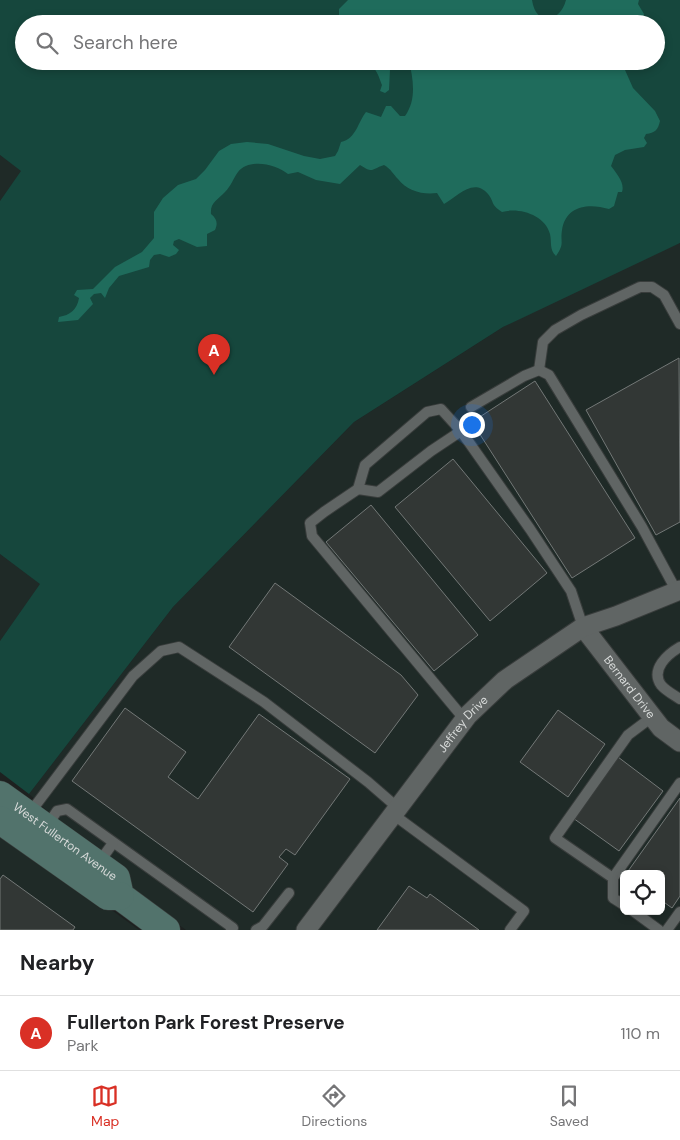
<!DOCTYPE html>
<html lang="en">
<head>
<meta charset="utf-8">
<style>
  body { margin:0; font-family:"DM Sans",sans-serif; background:#f2f2f2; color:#202124 }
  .controls { position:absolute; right:15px; bottom:15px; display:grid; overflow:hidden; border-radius:8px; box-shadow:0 2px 8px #0003 }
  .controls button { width:45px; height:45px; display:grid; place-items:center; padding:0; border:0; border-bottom:1px solid #e0e0e0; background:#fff; color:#202124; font:25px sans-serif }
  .you { position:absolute; left:471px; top:424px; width:18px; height:18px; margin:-12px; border:4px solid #fff; border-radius:50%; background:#1a73e8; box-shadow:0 0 0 8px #1a73e833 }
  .badge { display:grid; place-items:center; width:32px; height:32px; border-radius:50%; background:#d93025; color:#fff; font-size:16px; font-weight:700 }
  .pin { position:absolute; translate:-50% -41px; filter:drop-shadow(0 1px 2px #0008) }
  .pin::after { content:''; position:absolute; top:26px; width:18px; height:15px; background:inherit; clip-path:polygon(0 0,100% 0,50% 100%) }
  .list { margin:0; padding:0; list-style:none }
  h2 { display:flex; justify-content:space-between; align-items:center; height:65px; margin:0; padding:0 20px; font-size:21px }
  h2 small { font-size:16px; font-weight:400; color:#757577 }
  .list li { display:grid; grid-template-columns:32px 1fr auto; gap:15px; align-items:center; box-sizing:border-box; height:75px; padding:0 20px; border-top:1px solid #e0e0e0 }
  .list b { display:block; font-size:19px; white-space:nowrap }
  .list p { margin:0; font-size:16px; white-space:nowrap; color:#757577 }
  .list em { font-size:16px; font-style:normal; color:#757577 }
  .icon { flex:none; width:28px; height:28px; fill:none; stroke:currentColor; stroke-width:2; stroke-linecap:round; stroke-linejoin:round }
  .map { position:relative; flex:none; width:680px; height:930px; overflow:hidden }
  .search { position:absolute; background:#fff; box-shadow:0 2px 8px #0003; left:15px; right:15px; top:15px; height:55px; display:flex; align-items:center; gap:12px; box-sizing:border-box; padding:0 18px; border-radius:28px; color:#757577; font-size:19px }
  .sheet { height:140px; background:#fff }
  nav { display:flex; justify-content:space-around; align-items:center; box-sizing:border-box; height:70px; border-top:1px solid #e0e0e0; background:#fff; font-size:14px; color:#757577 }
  nav a { display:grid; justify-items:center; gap:2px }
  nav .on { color:#d93025 }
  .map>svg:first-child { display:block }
</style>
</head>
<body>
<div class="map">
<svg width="680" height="930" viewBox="0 0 680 930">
  <rect width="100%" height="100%" fill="#1d2120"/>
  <!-- built -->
  <g fill="#1f2a27" fill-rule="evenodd">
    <polygon points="0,155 22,171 0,201"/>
    <path d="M680,243V930H186L134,892L29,794L173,607L354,422L503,327L621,267ZM624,874H661V911H624Z"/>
    <polygon points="0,554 41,584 0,641"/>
    <polygon points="0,829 139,930 0,930"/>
  </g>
  <!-- green -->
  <path fill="#16473d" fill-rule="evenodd" d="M0,0H680V243L503,327L354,422L173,607L29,794L0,772V641L40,584L0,554V201L21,171L0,155ZM24,24H656V61H24Z"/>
  <!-- water -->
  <g fill="#1f6c5c">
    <path d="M348,0H532C536,27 560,23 566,0H639L638,4L644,14L641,24H627L624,21L621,24H339V9Z"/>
    <path d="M352,61H392L390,70L389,90L385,93L380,91L382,85C379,77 375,63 364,62C359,61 357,63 352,61Z"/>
    <path d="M409,61H621L633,88L655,111L660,121C658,130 655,133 646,134L644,138L647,143L644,147L625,150L615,155L611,166C617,174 625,183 622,192H618L614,206L609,209C589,203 566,205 562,230C560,243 565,243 556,256C549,249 552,243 550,234C545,215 519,207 502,212C490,204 495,203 488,194C473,177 457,197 444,204L437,193C423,195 407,191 398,179C393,174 391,169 384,165C371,169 374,174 360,165L340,184L316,180L298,172L288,174C276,164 249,158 238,172C233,179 231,186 225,192C218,200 210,202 211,214C217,219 218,223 215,230L207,234V246L197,247L179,239L174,241L173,245L179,250L176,254L169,257L160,254L154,255L150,260L149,267L119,276L109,288L105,298L101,293L94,294L90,298L93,304L78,320L58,322L59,317C70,315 77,310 79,298L74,295L77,290L93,289L115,267L142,252L154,238V212L163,198L178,185L196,179L205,170L219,151L231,144L247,142L268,144L304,156L320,159L335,156L338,151L341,142C356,139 358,122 366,112L381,117L386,106H391L400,116H405C417,99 413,79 409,61Z"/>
  </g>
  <!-- building -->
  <g fill="#323735" stroke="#737877">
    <polygon points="679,358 680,522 656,535 586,410"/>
    <polygon points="535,381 635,538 572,578 472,422"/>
    <polygon points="453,459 547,573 490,621 395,507"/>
    <polygon points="371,505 478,635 434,671 326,542"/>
    <polygon points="275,583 401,675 418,695 375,753 229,647"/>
    <polygon points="125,708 186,752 168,777 198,799 259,714 350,779 295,855 286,849 279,857 288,864 253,912 72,781"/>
    <polygon points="558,710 605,744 568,797 520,762"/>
    <polygon points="618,757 663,791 619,851 573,818"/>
    <polygon points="680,798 680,896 672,908 661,900 661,874 626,874"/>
    <polygon points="3,875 75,927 73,930 0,930 0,879"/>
    <polygon points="409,886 427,898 430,894 479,930 377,930"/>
  </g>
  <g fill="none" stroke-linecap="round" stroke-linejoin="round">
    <defs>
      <g id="lane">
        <polyline points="539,370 543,342 555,330 581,315 640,287 652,287 664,295 680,324"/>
        <polyline points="471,407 524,376 539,370 549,375 642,527 677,592"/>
        <polyline points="358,489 365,465 427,412 441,409 461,431"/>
        <path d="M680,647C668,654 650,669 661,685C666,691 674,695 680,699"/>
        <polyline points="465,720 312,536 310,523 324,512 358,489 378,492 431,451 461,431 530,529 571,591 583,627"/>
        <polyline points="29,814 133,676 161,651 179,647 264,702 368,782 398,808"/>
        <polyline points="394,815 524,911 510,930"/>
        <polyline points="47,826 57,811 67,809 233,928 231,930"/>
        <polyline points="98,864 113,843"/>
        <polyline points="613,878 680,783"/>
        <polyline points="624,905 613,898 613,878 555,838 628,735 652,717"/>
        <polyline points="633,911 659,930"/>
        <polyline points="256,930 263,926 289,893"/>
        <polyline points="667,930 680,912"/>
      </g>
      <g id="street">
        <path id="s1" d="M583,627L661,728L680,742"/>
        <path id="s2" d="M306,930L468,715L505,680L583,627L616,616L680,590"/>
      </g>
      <g id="secondary">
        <path id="s3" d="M0,795L116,878L120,896L166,930"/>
        <polyline points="0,820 108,896 120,896"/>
      </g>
    </defs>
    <!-- lane casing -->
    <use href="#lane" stroke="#393d3c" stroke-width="12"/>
    <!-- street casing -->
    <use href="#street" stroke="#393d3c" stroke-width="21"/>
    <!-- secondary casing -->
    <use href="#secondary" stroke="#393d3c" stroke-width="29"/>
    <!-- lane -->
    <use href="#lane" stroke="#606564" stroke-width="10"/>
    <!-- street -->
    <use href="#street" stroke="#606564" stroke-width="19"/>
    <!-- secondary -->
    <use href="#secondary" stroke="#52736c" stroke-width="28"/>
  </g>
  <g text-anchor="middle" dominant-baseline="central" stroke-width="4" stroke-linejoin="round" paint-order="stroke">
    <!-- street labels -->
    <g font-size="12" fill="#d7dad9" stroke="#1d2120">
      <text stroke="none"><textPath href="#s1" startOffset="76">Bernard Drive</textPath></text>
      <text stroke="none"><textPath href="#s2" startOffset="259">Jeffrey Drive</textPath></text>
      <text stroke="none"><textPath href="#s3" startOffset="80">West Fullerton Avenue</textPath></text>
    </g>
  </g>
</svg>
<div class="controls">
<button><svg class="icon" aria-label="locate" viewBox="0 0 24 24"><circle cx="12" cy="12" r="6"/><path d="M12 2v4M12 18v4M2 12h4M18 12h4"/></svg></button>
</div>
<div class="you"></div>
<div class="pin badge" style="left:214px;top:375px">A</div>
<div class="search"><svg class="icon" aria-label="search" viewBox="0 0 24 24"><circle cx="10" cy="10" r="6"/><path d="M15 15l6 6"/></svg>Search here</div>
</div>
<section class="sheet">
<h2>Nearby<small></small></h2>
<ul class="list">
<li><span class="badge">A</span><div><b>Fullerton Park Forest Preserve</b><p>Park</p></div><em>110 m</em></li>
</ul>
</section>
<nav>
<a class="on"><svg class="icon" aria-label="map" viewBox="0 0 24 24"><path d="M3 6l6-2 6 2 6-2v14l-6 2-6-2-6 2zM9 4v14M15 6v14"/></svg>Map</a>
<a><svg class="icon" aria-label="directions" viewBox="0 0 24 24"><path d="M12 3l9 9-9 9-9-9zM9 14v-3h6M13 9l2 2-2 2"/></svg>Directions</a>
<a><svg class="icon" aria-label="saved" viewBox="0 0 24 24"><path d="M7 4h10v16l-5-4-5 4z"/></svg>Saved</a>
</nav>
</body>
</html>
